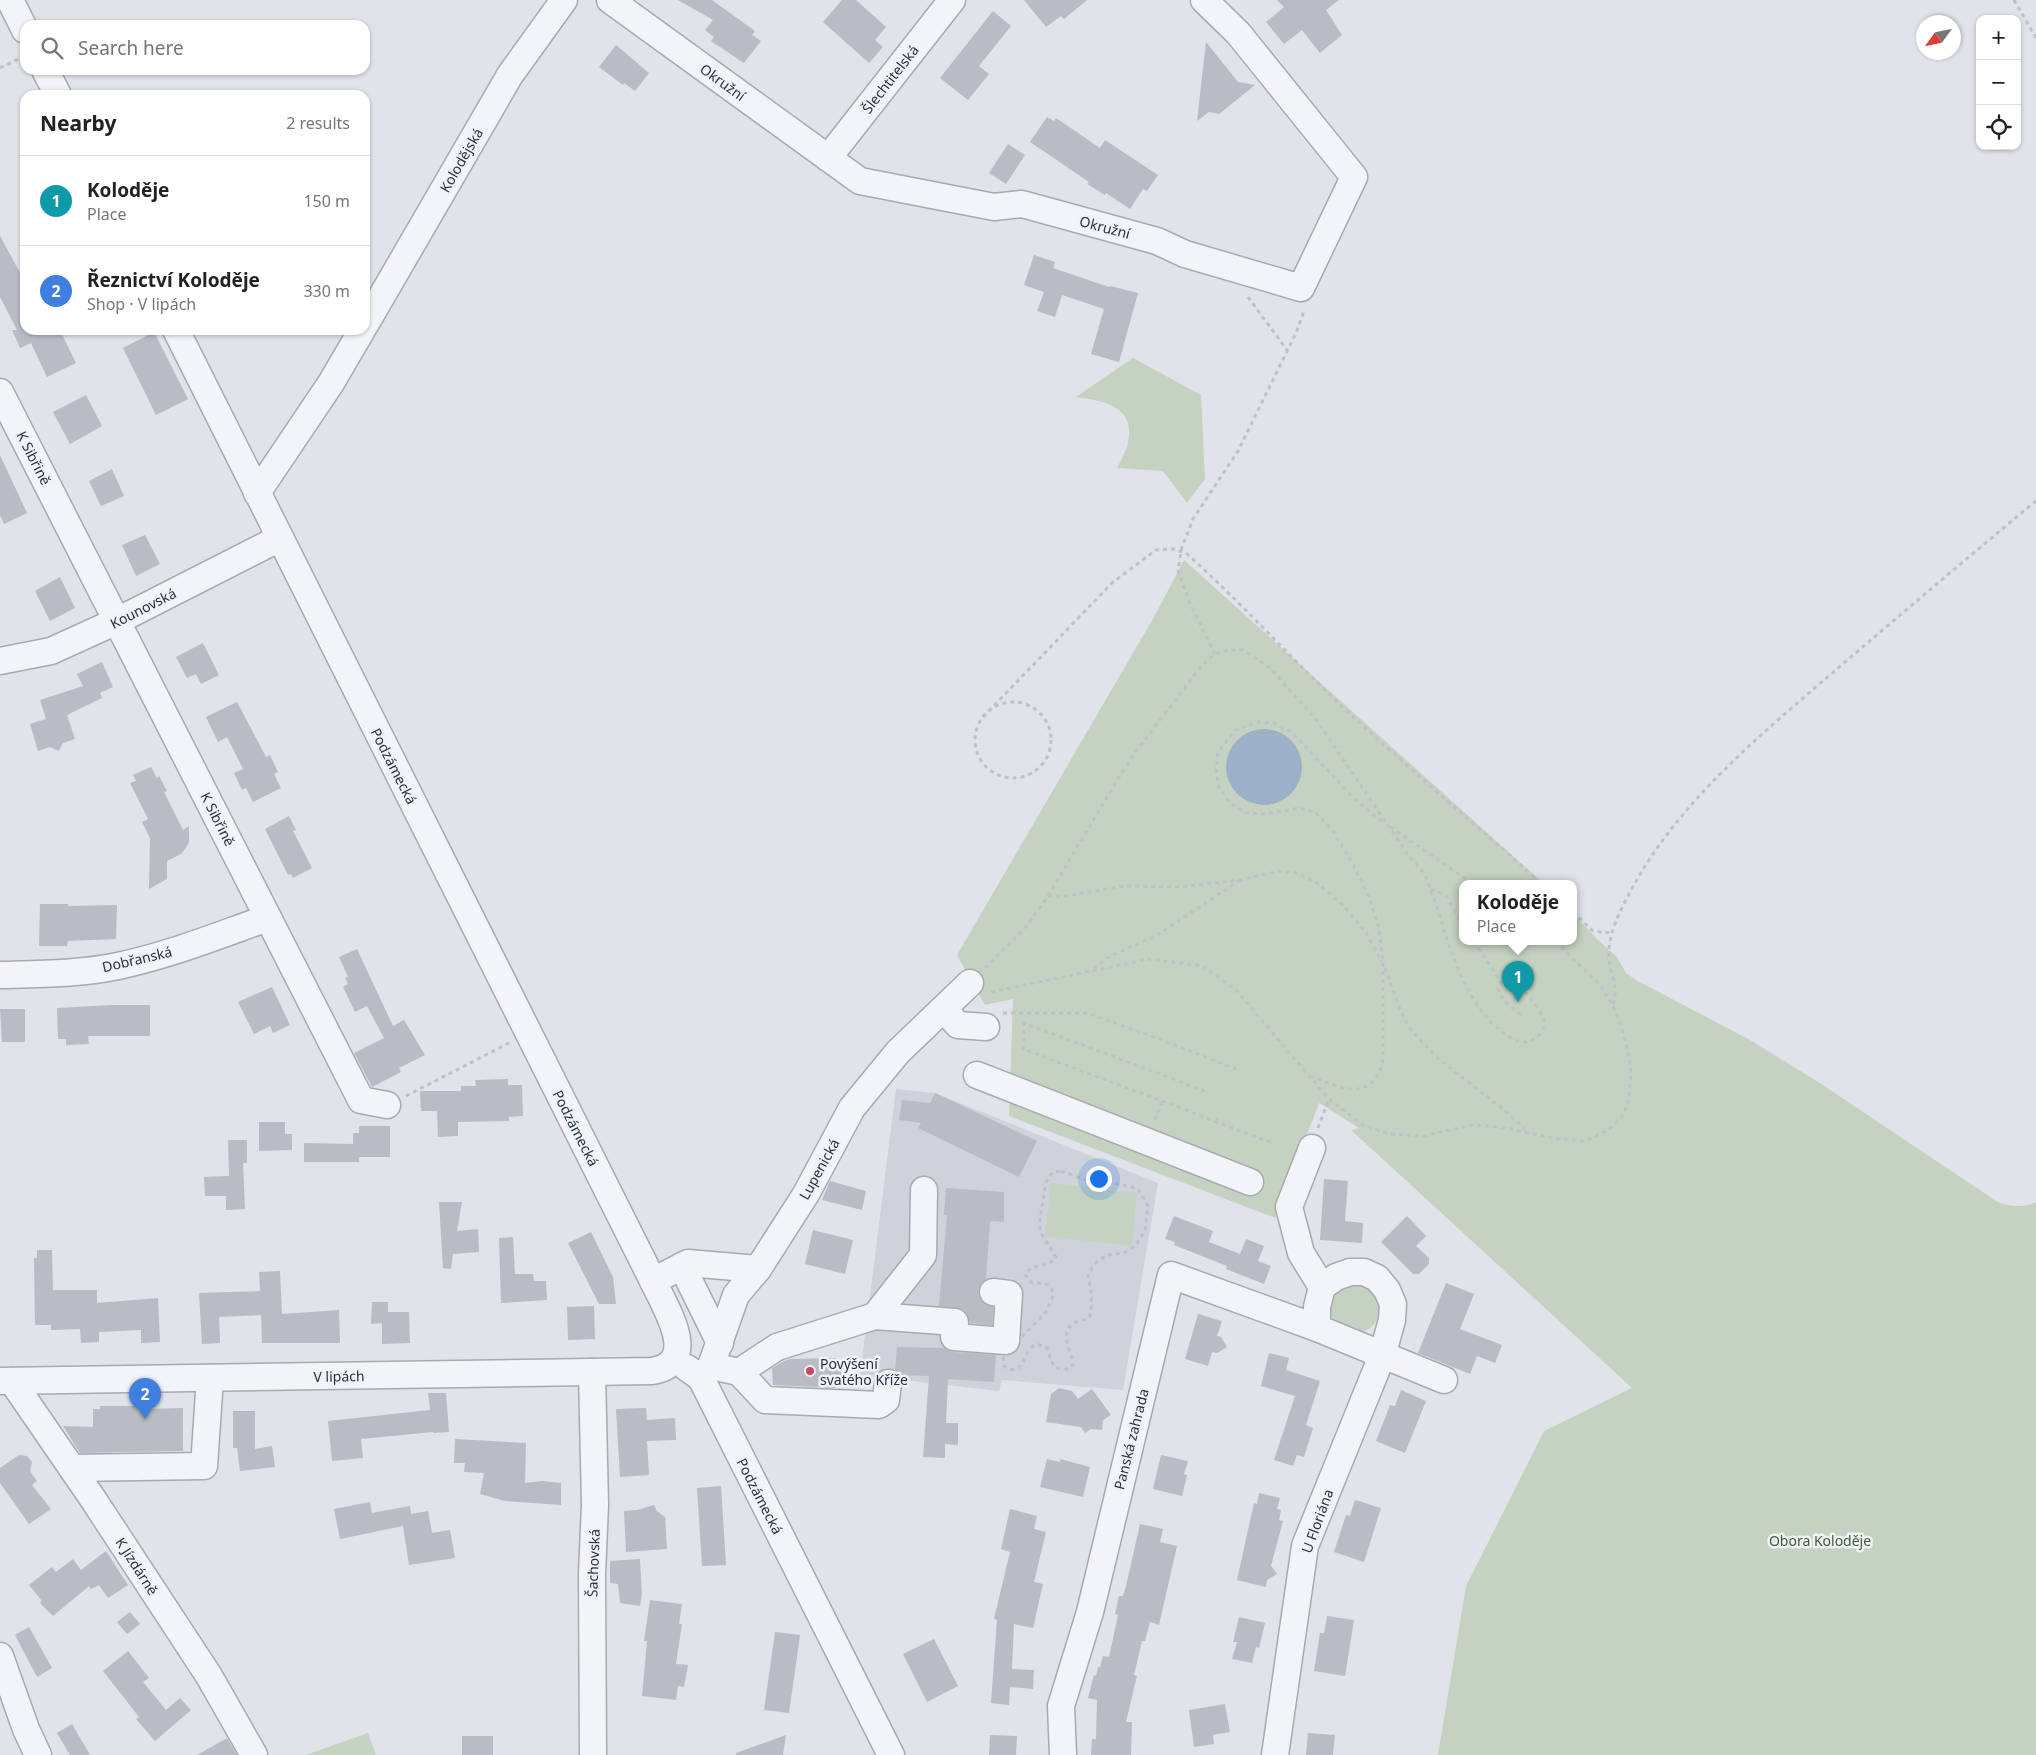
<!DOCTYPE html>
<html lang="en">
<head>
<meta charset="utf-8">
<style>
  body { margin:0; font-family:"Noto Sans",sans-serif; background:#f6f6f6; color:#222 }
  .controls { position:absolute; right:15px; top:15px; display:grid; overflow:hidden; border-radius:10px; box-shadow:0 1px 4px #0004 }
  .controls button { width:45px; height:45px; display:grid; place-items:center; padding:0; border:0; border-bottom:1px solid #e0e0e0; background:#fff; color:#222; font:25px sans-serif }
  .compass { position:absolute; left:1916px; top:15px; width:45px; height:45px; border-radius:50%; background:#fff; box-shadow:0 1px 4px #0004; rotate:237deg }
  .you { position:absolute; left:1098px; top:1178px; width:18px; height:18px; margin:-12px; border:4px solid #fff; border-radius:50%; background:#1a73e8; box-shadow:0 0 0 8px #1a73e833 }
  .badge { display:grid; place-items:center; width:32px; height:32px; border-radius:50%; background:#cc475a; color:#fff; font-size:16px; font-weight:700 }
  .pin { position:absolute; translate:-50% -41px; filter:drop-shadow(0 1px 2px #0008) }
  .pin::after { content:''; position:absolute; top:26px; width:18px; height:15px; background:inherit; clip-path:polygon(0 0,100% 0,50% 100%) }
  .popup { position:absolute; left:1459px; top:880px; width:118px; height:65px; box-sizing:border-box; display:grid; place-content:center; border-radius:10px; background:#fff; filter:drop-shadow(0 1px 4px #0005); font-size:16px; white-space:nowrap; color:#767676 }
  .popup b { font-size:19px; color:#222 }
  .popup::after { content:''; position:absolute; left:50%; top:100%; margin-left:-10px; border:10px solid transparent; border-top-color:#fff }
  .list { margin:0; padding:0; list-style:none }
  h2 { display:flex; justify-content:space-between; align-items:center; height:65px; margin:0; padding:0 20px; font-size:21px }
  h2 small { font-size:16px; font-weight:400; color:#767676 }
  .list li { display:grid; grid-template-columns:32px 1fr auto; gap:15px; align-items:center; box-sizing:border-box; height:90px; padding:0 20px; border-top:1px solid #e0e0e0 }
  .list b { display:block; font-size:19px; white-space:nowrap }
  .list p { margin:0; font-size:16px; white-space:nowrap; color:#767676 }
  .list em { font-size:16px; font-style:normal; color:#767676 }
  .icon { flex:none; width:28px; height:28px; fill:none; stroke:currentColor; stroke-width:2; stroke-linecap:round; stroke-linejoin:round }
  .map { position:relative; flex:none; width:2036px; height:1755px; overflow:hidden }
  .search { position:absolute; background:#fff; box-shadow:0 1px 4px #0004; left:20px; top:20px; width:350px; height:55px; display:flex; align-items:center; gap:12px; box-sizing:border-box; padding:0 18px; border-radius:15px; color:#767676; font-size:19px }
  .panel { position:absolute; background:#fff; box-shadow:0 1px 4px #0004; left:20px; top:90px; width:350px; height:245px; border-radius:15px }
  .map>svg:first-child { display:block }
</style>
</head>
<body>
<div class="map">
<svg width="2036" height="1755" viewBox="0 0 2036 1755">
  <rect width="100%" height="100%" fill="#e0e3e9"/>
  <!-- built -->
  <polygon fill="#ced2da" points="896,1089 935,1093 1158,1183 1123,1390 1002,1380 999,1391 860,1375"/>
  <!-- green -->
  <g fill="#c5d2c1">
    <path d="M1133,358L1201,395L1205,479L1187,503L1163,471L1117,468C1121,460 1126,451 1128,443C1136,406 1104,401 1076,397Z"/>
    <path d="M1184,560L1543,883H1463V941H1573V913L1597,939L1617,957L1626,973L1636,980L1750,1040L1820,1083L1996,1201C2008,1207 2024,1208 2036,1202V1755H1438L1466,1586L1544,1431L1632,1388L1351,1130L1359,1128L1319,1103L1275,1218L1009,1116L1013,999L985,1005L957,955L1154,617Z"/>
    <polygon points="1051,1183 1137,1193 1132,1246 1045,1236"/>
    <circle cx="1355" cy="1308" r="25"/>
    <polygon points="368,1733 376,1755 306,1755"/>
  </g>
  <!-- water -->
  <circle fill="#9bb1c8" cx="1264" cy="767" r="38"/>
  <!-- building -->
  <g fill="#b7bcc5">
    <polygon points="678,0 712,0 755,31 752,35 761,41 744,63 711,41 714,37 705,30 713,20"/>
    <polygon points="842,0 856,0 886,27 875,40 883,47 869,63 823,22"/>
    <polygon points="1024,0 1087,0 1064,19 1061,16 1046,27"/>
    <polygon points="1277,0 1339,0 1326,10 1342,35 1320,53 1302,30 1284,44 1266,22 1284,7"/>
    <polygon points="993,11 1011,26 979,66 989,74 968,100 940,78"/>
    <polygon points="1206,42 1238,82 1255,85 1219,114 1209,112 1197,121"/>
    <polygon points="616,45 649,73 635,91 624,83 623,85 599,67"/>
    <polygon points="1047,117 1054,121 1056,118 1100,148 1105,140 1158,175 1147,191 1143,189 1130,209 1106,193 1105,195 1087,184 1089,182 1030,142"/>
    <polygon points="1008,144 1025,155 1006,184 989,173"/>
    <polygon points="0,236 25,282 25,330 60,330 76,363 47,377 31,343 20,348 12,330 17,330 0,297"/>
    <polygon points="1034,255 1055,262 1053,268 1109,287 1110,286 1138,293 1119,362 1091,354 1104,309 1062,295 1055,317 1037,311 1044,292 1024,285"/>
    <polygon points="154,332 188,399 156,415 123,348"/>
    <polygon points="86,395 102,426 70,444 53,412"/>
    <polygon points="0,455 27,513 4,524 0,515"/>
    <polygon points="112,469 124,496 101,506 89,481"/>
    <polygon points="145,535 160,564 136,576 122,545"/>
    <polygon points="60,577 75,608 50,621 35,591"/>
    <polygon points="203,643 219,675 201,684 196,674 187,678 176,657"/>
    <polygon points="102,662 113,687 100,693 102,698 67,715 75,739 63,743 59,751 50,747 38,751 30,724 46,719 40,700 83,686 77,674"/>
    <polygon points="237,702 266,757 270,755 278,772 274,774 281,788 253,802 246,788 242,790 234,773 243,769 227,737 218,742 206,717"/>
    <polygon points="151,767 157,778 159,776 167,791 164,792 183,830 189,826 189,842 186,848 181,854 167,861 167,879 149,889 150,838 142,822 148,819 130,783 136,781 133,775"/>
    <polygon points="289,816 296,830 293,831 312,868 293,878 291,874 288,875 265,829"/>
    <polygon points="40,904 68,904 68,906 117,905 116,939 68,941 67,946 39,946"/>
    <polygon points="357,949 393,1026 404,1020 425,1055 399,1068 401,1072 372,1087 354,1053 384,1038 367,1006 355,1012 343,987 348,984 345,978 348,977 339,957"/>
    <polygon points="272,987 290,1025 273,1033 270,1026 254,1034 238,1002"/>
    <polygon points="113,1005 150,1005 150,1036 88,1036 89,1044 66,1045 66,1039 58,1039 57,1008"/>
    <polygon points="0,1009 25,1009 25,1042 2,1042"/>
    <polygon points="508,1079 508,1085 522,1085 523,1116 509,1117 509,1121 458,1122 458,1136 438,1137 437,1111 421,1111 420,1091 461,1091 461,1086 476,1086 475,1080"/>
    <polygon points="935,1093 1037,1141 1019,1177 918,1128 921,1123 899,1120 902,1100 930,1103"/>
    <polygon points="259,1122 285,1122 285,1134 292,1134 292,1150 259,1151"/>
    <polygon points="359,1126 390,1126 390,1157 359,1157 359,1162 304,1162 304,1143 353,1144 353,1133 359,1133"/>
    <polygon points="228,1140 247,1140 247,1163 243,1163 245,1209 226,1210 226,1196 205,1196 204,1177 229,1176"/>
    <polygon points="1324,1179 1348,1181 1345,1221 1363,1223 1362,1243 1320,1240"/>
    <polygon points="830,1181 866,1191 862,1210 822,1200"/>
    <polygon points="946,1188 1004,1192 1004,1222 990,1221 986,1279 981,1283 978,1291 979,1297 984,1304 993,1307 992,1325 970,1323 968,1315 963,1309 939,1306 947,1215 944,1215"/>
    <polygon points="439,1202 462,1202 457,1231 478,1229 479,1252 453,1254 451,1269 443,1268"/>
    <polygon points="1174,1216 1213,1231 1209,1242 1240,1254 1246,1239 1264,1246 1258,1261 1271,1266 1264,1284 1226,1269 1227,1266 1174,1245 1175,1242 1165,1239"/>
    <polygon points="1407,1216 1426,1236 1416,1246 1429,1258 1429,1264 1419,1274 1413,1274 1381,1242"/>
    <polygon points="813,1230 853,1240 845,1274 805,1264"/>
    <polygon points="591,1232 613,1277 616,1304 599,1304 568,1243"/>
    <polygon points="513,1237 515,1274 533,1274 534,1281 546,1281 547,1300 501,1303 499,1238"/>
    <polygon points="37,1250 52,1250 53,1290 97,1290 97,1303 158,1298 160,1342 141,1343 141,1330 99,1332 99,1342 81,1343 80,1329 51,1330 51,1325 35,1325 34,1258 37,1258"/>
    <polygon points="280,1271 282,1314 339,1310 340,1343 262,1343 261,1315 219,1317 220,1343 202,1344 199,1293 260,1291 259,1272"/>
    <polygon points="1446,1283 1474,1294 1460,1329 1502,1345 1495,1363 1477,1356 1470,1374 1418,1353"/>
    <polygon points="372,1302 388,1302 388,1312 409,1312 410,1343 382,1344 382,1323 371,1324"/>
    <polygon points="594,1306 595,1339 568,1340 567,1307"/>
    <polygon points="1198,1314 1222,1321 1217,1336 1221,1337 1227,1347 1217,1353 1212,1352 1208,1366 1185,1359"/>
    <polygon points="897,1347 945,1348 953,1352 996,1355 994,1382 948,1379 946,1423 958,1423 958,1445 945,1444 945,1458 923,1457 929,1376 900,1375 895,1370"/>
    <polygon points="1269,1353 1289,1358 1286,1370 1320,1381 1306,1425 1313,1428 1304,1457 1297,1455 1293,1466 1274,1460 1295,1396 1261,1386"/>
    <polygon points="836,1358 836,1366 847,1366 847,1383 836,1384 836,1388 773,1385 772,1368 784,1361 790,1359"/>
    <polygon points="1059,1388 1072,1391 1078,1399 1092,1389 1111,1415 1103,1420 1102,1430 1091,1429 1085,1433 1081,1427 1046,1422 1051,1394"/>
    <polygon points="1401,1390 1426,1401 1405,1453 1376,1441 1390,1405 1395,1406"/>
    <polygon points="428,1393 446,1393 449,1432 433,1433 433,1432 361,1439 363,1458 332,1461 328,1421 430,1410"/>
    <polygon points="100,1406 147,1406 147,1409 183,1408 183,1451 80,1453 63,1426 93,1427 93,1409 100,1409"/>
    <polygon points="646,1408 647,1420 675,1418 676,1440 647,1441 649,1475 620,1477 616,1409"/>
    <polygon points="233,1411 255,1411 255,1449 272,1446 275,1467 240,1471 237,1448 233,1448"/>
    <polygon points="455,1439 526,1443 525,1483 542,1481 561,1483 561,1505 505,1501 480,1494 484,1473 464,1472 465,1463 454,1463"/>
    <polygon points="19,1455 27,1456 32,1462 30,1471 37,1481 32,1485 51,1509 29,1524 0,1483 0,1468"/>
    <polygon points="1161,1455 1188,1461 1184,1474 1187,1475 1182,1496 1153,1489"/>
    <polygon points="1047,1459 1060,1462 1060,1459 1090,1467 1083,1497 1040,1487"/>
    <polygon points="721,1486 726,1565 702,1566 697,1488"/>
    <polygon points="1259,1493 1280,1498 1277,1509 1281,1510 1279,1520 1283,1521 1271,1566 1277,1574 1267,1580 1266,1587 1237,1580 1254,1503 1257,1504"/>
    <polygon points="1355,1500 1381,1508 1364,1562 1334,1552 1346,1515 1350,1516"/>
    <polygon points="370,1502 372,1513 410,1506 411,1514 428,1511 432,1533 450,1530 455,1558 409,1565 403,1526 340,1539 334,1509"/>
    <polygon points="654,1505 657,1511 665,1517 667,1549 626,1552 624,1511 637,1510"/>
    <polygon points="1010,1509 1037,1516 1034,1529 1046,1532 1034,1582 1043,1584 1033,1628 1014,1624 1012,1669 1034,1670 1033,1689 1010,1687 1009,1705 991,1703 997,1620 994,1619 1010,1552 1001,1549"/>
    <polygon points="1140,1524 1163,1529 1160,1542 1177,1546 1159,1625 1150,1622 1145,1641 1142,1641 1134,1675 1137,1676 1126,1722 1132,1722 1131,1755 1091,1755 1092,1739 1096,1739 1097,1700 1088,1698 1094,1675 1096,1676 1098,1667 1100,1667 1103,1656 1109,1657 1118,1615 1115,1614 1119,1596 1123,1596 1126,1586"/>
    <polygon points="106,1551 128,1585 108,1598 99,1585 91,1589 89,1586 53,1616 40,1603 42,1601 29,1585 52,1567 56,1572 73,1559 81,1570"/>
    <polygon points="640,1559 642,1594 640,1606 620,1603 618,1584 610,1583 610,1561"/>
    <polygon points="650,1600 682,1604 679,1624 682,1624 676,1664 688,1665 684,1687 678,1686 676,1700 642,1696 647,1641 644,1641"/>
    <polygon points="130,1612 140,1624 127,1634 117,1622"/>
    <polygon points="1327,1616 1354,1620 1345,1676 1314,1671 1320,1633 1324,1633"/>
    <polygon points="1239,1617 1265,1623 1259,1648 1256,1647 1252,1663 1232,1659 1237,1642 1233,1642"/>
    <polygon points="29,1627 52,1668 37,1677 15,1635"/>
    <polygon points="775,1632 800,1635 789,1713 764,1710"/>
    <polygon points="934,1639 958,1686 927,1702 903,1654"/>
    <polygon points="128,1651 149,1678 143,1682 166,1710 180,1698 191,1710 155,1741 136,1719 139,1717 103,1671"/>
    <polygon points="1225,1704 1230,1732 1213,1735 1214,1744 1194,1747 1189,1710"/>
    <polygon points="72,1724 90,1755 70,1755 57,1733"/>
    <polygon points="1308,1733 1335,1735 1333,1755 1306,1755"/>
    <polygon points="786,1735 783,1755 736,1755 736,1753"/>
    <polygon points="990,1735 1017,1736 1016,1755 989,1755"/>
    <rect x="462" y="1736" width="31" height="19"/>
    <polygon points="227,1738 237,1755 197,1755"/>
  </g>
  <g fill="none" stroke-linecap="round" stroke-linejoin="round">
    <defs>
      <g id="minor">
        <polyline points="10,0 25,30"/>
        <polyline points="610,0 860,181 994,207 1022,204 1157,241 1185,254 1301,288 1354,177 1238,33 1204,0"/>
        <polyline points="45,70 58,95"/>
        <polyline points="828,158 952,0"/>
        <polyline points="365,325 510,75 564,0"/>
        <polyline points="0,392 361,1100 387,1105"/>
        <polyline points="257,493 331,383 362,330"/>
        <polyline points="0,661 51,651 117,621 280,538"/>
        <path d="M0,975C39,974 80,974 118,966C170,955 219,935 268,918"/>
        <polyline points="941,1011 947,1013 958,1025 986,1027"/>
        <polyline points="977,1075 1250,1182"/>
        <polyline points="1312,1148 1289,1207 1301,1253 1322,1287 1317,1307 1317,1328"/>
        <polyline points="682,1266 720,1343"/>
        <polyline points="653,1281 688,1263 758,1269"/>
        <polyline points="875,1316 923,1255 924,1190"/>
        <polyline points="711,1366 739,1372 777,1347 875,1316 955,1322 954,1337 1006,1341 1009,1294 993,1292"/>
        <polyline points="687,1368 701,1378 891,1755"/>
        <polyline points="592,1372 595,1505 592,1574 593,1755"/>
        <polyline points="739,1372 765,1400 879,1405 886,1400 888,1383"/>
        <polyline points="701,1378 711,1366 736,1295 758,1269 806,1194 852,1108 898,1052 970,983"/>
        <path d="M0,1381L652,1371C702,1363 665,1307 653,1281L176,330"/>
        <polyline points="12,1381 93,1499 209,1676 254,1755"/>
        <polyline points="72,1468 204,1466 210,1378"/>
        <polyline points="0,1656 26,1729 38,1755"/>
        <polyline points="1063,1755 1061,1706 1090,1612 1171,1275 1317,1328 1444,1380"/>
        <polyline points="1275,1755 1305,1546 1382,1356 1392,1320 1393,1304 1387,1290 1377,1278 1364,1272 1350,1272 1336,1277 1322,1287"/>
      </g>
    </defs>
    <!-- minor casing -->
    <use href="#minor" stroke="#a5aab3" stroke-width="29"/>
    <!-- path -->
    <g stroke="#bec1c7" stroke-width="3" stroke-dasharray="4 4" stroke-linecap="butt">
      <polyline points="2014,0 2036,38"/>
      <polyline points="0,68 25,56"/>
      <polyline points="1248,297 1287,350"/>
      <polyline points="1215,654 1189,601 1178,570 1182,547 1193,519 1238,451 1296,333 1304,311"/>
      <circle cx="1013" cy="740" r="38"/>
      <path d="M983,717L1112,583L1156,550L1173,549L1186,553C1242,603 1291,659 1346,710C1409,769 1476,825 1541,883"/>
      <polyline points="1390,827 1472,883"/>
      <polyline points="1431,889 1445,895 1463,924"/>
      <polyline points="1048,896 1060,897 1124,886 1180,887 1240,880 1279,871 1297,873 1317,883 1344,906 1366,933 1382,962"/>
      <polyline points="1573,912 1593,931 1611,933"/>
      <polyline points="1474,941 1501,983"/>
      <path d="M985,968L1026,927L1048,896L1116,782L1137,750L1200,668L1215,654L1227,650H1243L1269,667L1318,722L1408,855C1414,862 1421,868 1425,876C1430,886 1433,898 1437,908C1450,948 1461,989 1490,1021C1498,1029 1507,1037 1518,1041C1526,1043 1531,1042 1538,1036C1557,1020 1524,992 1513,980L1507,979L1501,983L1498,989L1504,1001L1521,1015"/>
      <path d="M1385,968C1391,984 1400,1014 1410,1028C1442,1070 1492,1094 1528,1133"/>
      <polyline points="1094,969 1107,958 1159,934 1240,880"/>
      <polyline points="991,992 1149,959 1203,966 1236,990 1329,1099 1363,1125 1390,1134 1423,1136 1472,1125 1501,1127 1557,1139 1585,1141 1608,1130 1622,1117 1629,1100 1631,1067 1623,1031 1612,1004 1600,985 1555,941"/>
      <path d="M1613,1004C1619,987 1611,976 1609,960C1607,937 1618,915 1628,896C1674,806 1756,739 1831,674C1899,616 1967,558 2036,501"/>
      <polyline points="1003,1013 1087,1013 1149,1035 1236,1069"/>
      <path d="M1310,1076C1340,1087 1371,1105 1383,1061V964L1379,929L1370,899L1353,864L1331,828L1316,813L1300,808L1264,814L1247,813L1231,804L1219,788L1216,770L1218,752L1235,730L1258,722L1273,723L1290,731L1357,801L1385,824"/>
      <polyline points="406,1096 509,1043"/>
      <polyline points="1162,1101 1272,1143"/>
      <polyline points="1155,1120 1162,1101 1023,1049 1024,1023 1205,1091"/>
      <polyline points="1217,1122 1218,1116"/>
      <polyline points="1318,1128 1329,1099"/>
      <path d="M1061,1171L1094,1183L1119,1184L1138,1189L1148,1206L1145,1231L1135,1246L1124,1253L1107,1255L1094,1264L1088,1276C1091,1290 1094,1305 1089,1318C1085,1320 1078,1321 1074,1323C1058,1334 1072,1350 1073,1364L1068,1369L1056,1368L1052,1363L1047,1348C1020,1332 1030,1383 1004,1366L1003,1356L1046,1312L1053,1296C1053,1282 1042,1283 1032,1283L1025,1275C1032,1261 1048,1270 1056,1257L1042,1235L1039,1226L1046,1182L1053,1172Z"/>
    </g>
    <!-- minor -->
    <use href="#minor" stroke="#f2f4f7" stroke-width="26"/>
  </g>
  <!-- markers -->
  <circle fill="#cc475a" stroke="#eff2f6" stroke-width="2" cx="810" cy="1371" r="5"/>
  <g text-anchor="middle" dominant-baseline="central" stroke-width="5" stroke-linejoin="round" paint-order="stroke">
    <!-- street labels -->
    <g font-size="14" fill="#293140" stroke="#eff2f6">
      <text transform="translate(890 79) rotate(-52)">Šlechtitelská</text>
      <text transform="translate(723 82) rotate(36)">Okružní</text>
      <text transform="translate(461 160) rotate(-60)">Kolodějská</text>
      <text transform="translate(1105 227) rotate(15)">Okružní</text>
      <text transform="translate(34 458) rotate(63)">K Sibřině</text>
      <text transform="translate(143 608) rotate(-27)">Kounovská</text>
      <text transform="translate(394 766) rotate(63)">Podzámecká</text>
      <text transform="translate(218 819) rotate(63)">K Sibřině</text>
      <text transform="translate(137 959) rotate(-13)">Dobřanská</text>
      <text transform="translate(576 1128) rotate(63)">Podzámecká</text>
      <text transform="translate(819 1169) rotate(-61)">Lupenická</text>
      <text transform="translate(339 1376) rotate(-1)">V lipách</text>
      <text transform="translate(1131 1439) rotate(-76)">Panská zahrada</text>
      <text transform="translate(760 1496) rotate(63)">Podzámecká</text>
      <text transform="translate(1317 1521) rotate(-70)">U Floriána</text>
      <text transform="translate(593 1563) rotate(-88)">Šachovská</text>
      <text transform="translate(137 1566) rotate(57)">K Jízdárně</text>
    </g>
    <!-- poi labels -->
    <g font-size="14" fill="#293140" stroke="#eff2f6" text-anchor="start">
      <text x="820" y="1363">Povýšení<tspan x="820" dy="16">svatého Kříže</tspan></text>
    </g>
    <!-- park labels -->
    <g font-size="14" fill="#3d5b36" stroke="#eff2f6">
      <text x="1820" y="1540">Obora Koloděje</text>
    </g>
  </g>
</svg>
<div class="controls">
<button>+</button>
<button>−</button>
<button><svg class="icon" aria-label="locate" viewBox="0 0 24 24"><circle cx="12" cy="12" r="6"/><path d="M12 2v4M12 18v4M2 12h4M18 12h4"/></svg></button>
</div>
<svg class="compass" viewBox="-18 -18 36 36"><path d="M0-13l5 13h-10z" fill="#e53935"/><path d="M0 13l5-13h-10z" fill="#767676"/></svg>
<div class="you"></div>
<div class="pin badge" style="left:1518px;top:1002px;background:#0f9aa8">1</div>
<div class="popup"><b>Koloděje</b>Place</div>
<div class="pin badge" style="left:145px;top:1419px;background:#3f7fe0">2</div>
<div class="search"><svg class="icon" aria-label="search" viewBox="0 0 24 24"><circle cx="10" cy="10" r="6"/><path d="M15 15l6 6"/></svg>Search here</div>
<section class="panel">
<h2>Nearby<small>2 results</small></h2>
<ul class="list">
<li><span class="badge" style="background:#0f9aa8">1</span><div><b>Koloděje</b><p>Place</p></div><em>150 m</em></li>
<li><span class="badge" style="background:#3f7fe0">2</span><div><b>Řeznictví Koloděje</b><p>Shop · V lipách</p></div><em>330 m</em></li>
</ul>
</section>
</div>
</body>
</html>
